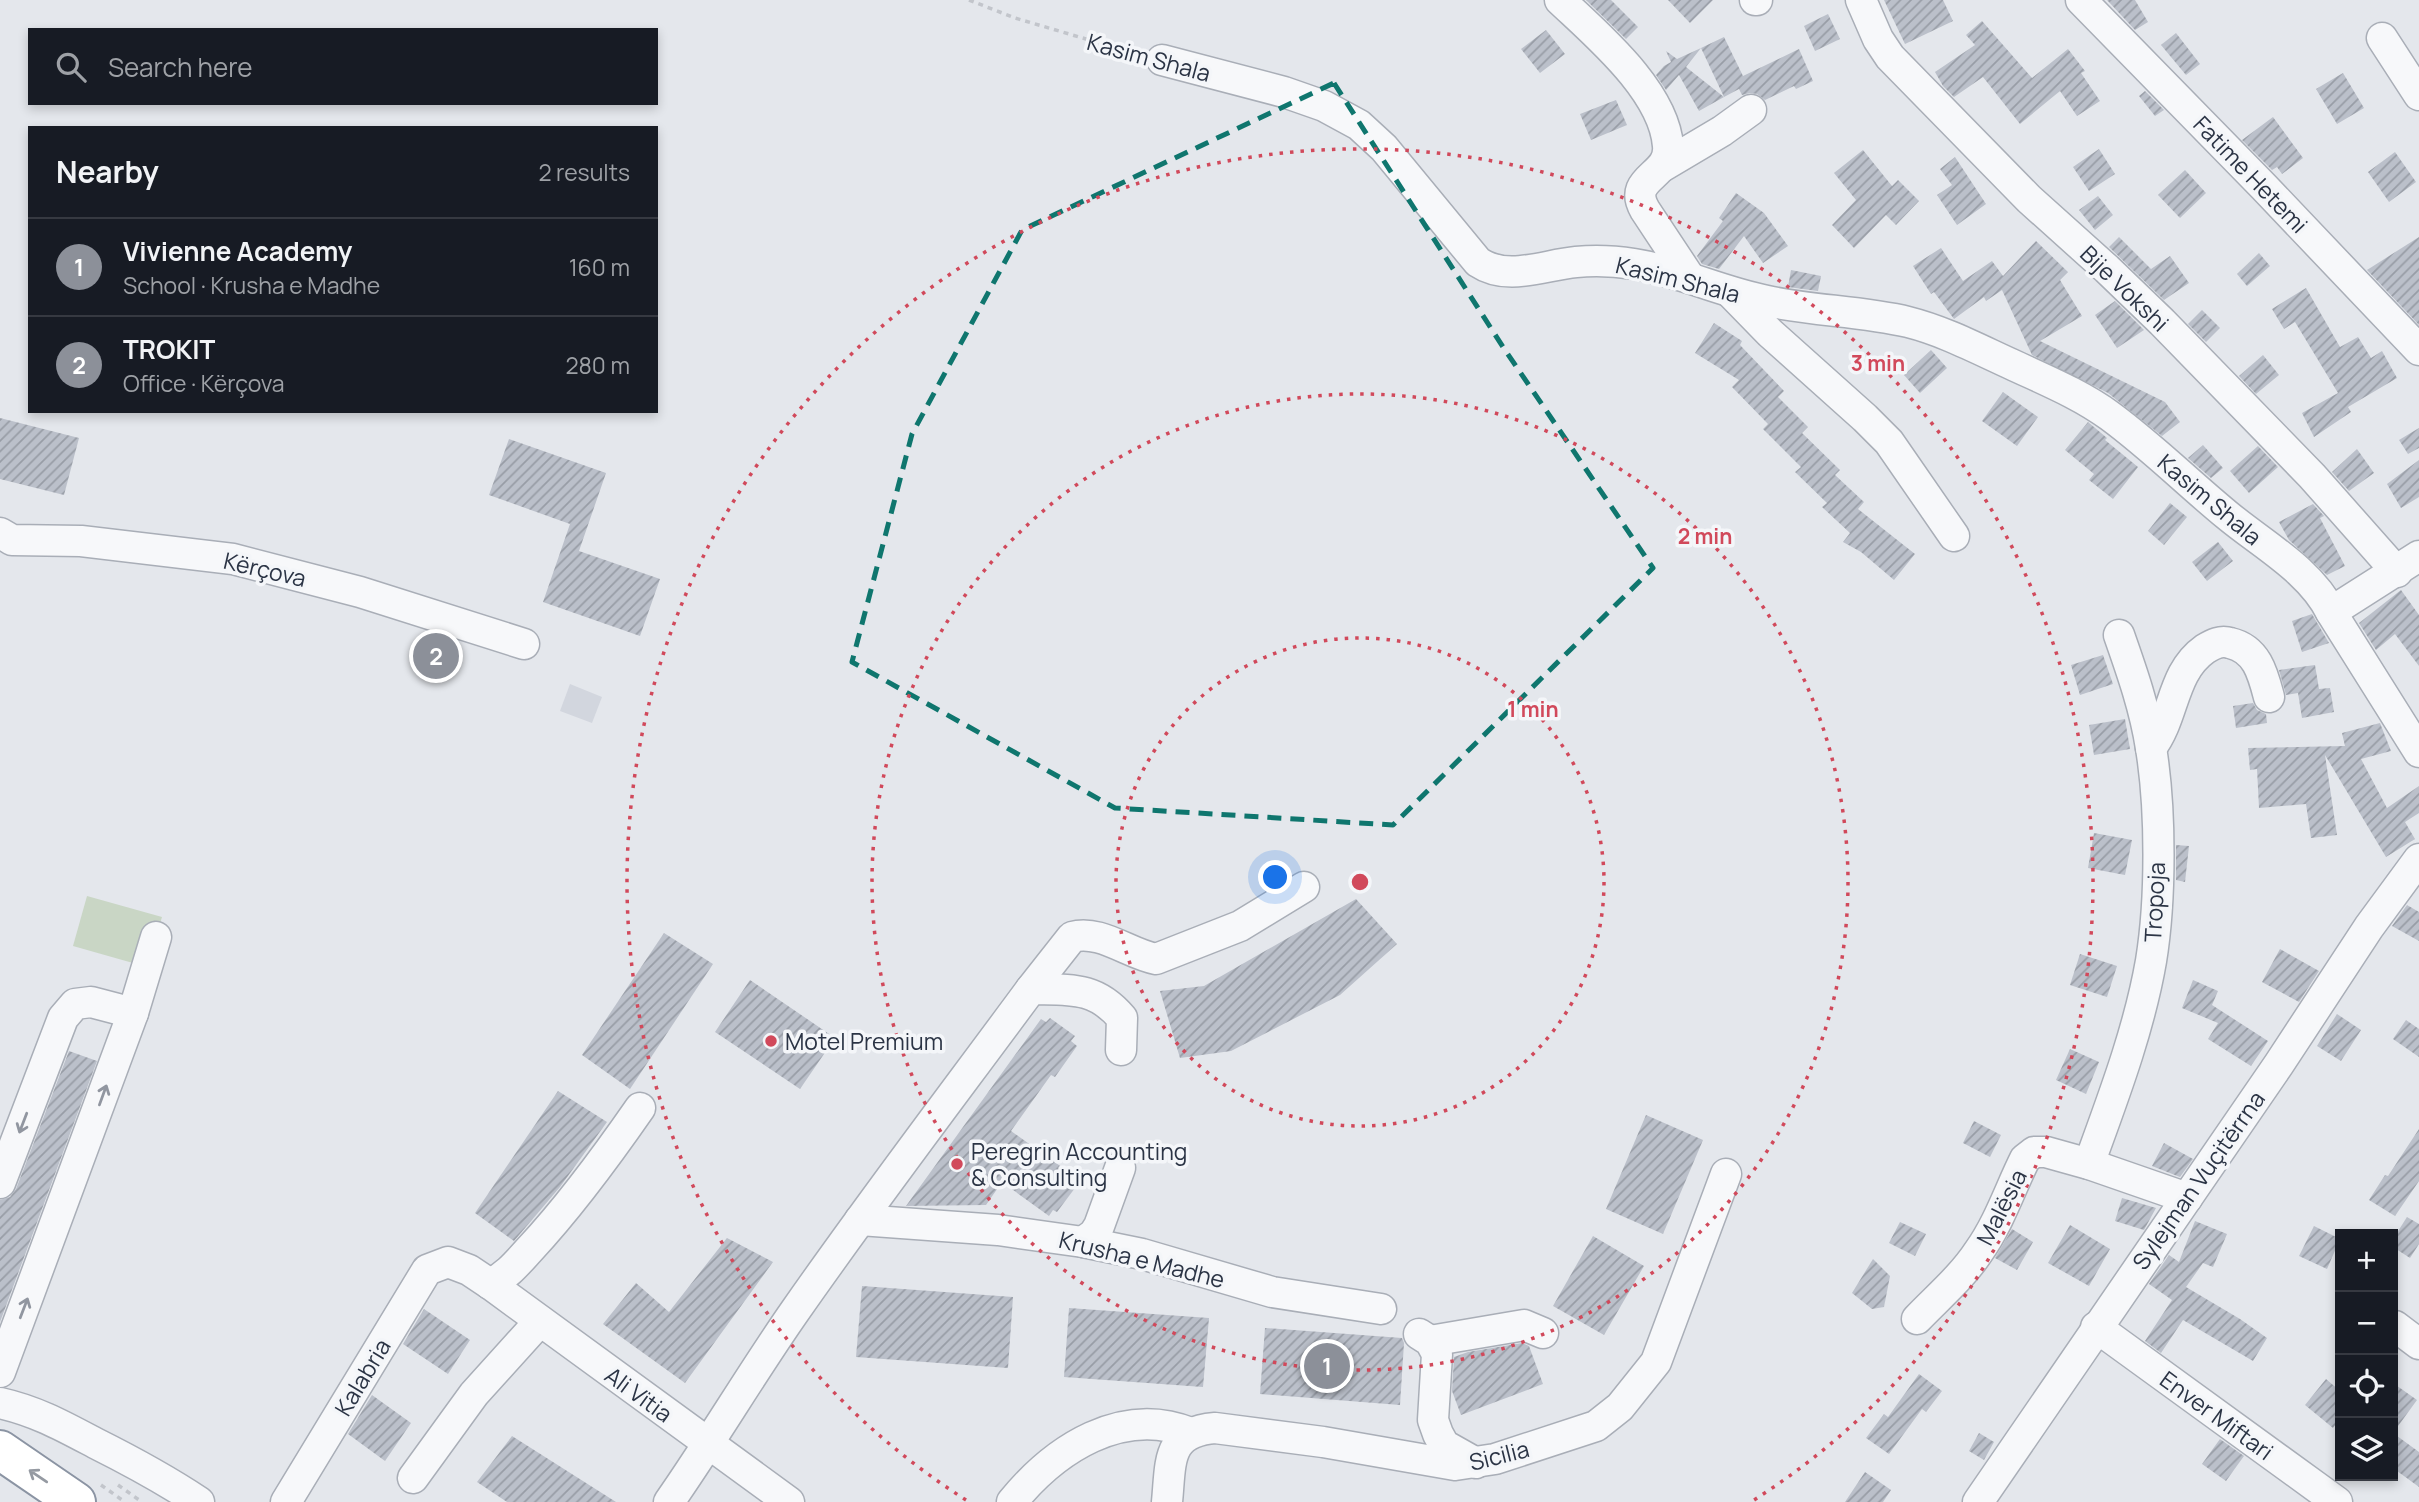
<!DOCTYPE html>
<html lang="en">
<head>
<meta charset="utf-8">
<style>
  body { margin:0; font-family:Manrope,sans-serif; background:#20242c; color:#f1f3f6 }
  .controls { position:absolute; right:21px; bottom:21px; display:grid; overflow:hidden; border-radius:0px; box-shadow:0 4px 10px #0003 }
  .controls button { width:63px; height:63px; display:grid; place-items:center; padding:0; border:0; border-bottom:2px solid #363941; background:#171b24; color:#f1f3f6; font:35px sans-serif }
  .you { position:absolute; left:1276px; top:878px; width:24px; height:24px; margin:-18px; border:5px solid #fff; border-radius:50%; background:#1a73e8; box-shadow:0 0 0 10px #1a73e833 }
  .badge { display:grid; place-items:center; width:46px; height:46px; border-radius:50%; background:#8c9099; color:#fff; font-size:23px; font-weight:700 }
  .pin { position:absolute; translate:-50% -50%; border:4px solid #fff; box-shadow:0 2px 7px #0006 }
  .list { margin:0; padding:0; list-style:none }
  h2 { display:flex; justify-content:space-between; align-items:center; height:91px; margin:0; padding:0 28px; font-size:30px }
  h2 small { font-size:23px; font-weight:400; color:#9ea1a6 }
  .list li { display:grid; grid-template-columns:46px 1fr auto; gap:21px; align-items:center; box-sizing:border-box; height:98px; padding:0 28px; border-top:2px solid #363941 }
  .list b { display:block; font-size:26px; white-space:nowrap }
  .list p { margin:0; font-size:23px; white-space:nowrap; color:#9ea1a6 }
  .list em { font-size:23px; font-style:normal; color:#9ea1a6 }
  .icon { flex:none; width:38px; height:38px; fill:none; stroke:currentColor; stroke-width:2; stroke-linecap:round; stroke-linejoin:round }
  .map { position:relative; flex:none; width:2419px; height:1502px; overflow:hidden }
  .search { position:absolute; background:#171b24; box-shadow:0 4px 10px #0003; left:28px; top:28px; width:630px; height:77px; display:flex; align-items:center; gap:18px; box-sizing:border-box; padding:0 24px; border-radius:0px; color:#9ea1a6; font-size:26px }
  .panel { position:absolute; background:#171b24; box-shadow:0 4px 10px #0003; left:28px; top:126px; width:630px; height:287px; border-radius:0px }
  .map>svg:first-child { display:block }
</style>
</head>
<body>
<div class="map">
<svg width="2419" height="1502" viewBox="0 0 2419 1502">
  <defs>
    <pattern id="building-hatch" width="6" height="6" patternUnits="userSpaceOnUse" patternTransform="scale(1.75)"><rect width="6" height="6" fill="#bbc0ca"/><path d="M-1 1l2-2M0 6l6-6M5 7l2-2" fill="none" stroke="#989da6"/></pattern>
  </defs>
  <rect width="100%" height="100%" fill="#e4e7ec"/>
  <!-- built -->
  <polygon fill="#d2d6de" points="570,684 602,697 592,723 560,711"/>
  <!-- green -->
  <polygon fill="#c9d6c5" points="87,896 162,917 147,967 73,946"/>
  <!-- building -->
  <g fill="url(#building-hatch)">
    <polygon points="1586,0 1611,0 1638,27 1626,39"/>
    <polygon points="1668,0 1713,0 1690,23"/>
    <polygon points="1884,0 1943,0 1953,21 1905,44"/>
    <polygon points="2107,0 2135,0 2148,22 2135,30"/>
    <polygon points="1828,14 1840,39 1815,51 1804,26"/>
    <polygon points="1982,21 2032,78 2068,49 2085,71 2081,73 2100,101 2077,116 2060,91 2020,124 1983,77 1954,97 1943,86 1935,72 1975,45 1966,35"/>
    <polygon points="1546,30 1565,54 1540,73 1521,49"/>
    <polygon points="2176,33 2200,64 2186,75 2161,45"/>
    <polygon points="1724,37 1743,76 1799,49 1813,81 1796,89 1794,86 1765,100 1757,94 1750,93 1742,95 1739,89 1724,97 1701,48"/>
    <polygon points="1701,48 1686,67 1724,97 1699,111 1679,75 1666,90 1656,75 1664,66 1671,62 1666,51 1677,59"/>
    <polygon points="2343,73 2364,108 2337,124 2316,89"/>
    <polygon points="2145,91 2164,110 2155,116 2139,96"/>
    <polygon points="1616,100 1627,125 1591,140 1580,114"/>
    <polygon points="2273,117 2303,158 2282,174 2277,167 2272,170 2242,140"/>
    <polygon points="2099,149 2115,174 2089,191 2073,167"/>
    <polygon points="1863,150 1892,186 1898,180 1919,201 1896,225 1886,215 1854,248 1832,225 1856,200 1834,173"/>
    <polygon points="2395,152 2416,182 2389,202 2368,172"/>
    <polygon points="1955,157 1986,204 1957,225 1937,195 1952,185 1940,169"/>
    <polygon points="2185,170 2206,193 2180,218 2158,195"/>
    <polygon points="1736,193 1764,213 1788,246 1763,263 1744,236 1719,269 1702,264 1697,256 1723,221 1719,218"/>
    <polygon points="2098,196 2113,215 2095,230 2079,210"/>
    <polygon points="2119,237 2151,269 2170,256 2189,283 2164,300 2109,247"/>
    <polygon points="2419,237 2419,325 2367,270"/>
    <polygon points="2036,241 2068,272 2060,280 2082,316 2040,341 2165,402 2180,422 2162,436 2108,393 2032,355 2002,290 1986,301 1984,297 1954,319 1934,292 1931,294 1913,266 1941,248 1963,281 1992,261 2003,276"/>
    <polygon points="2259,253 2270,266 2247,286 2237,274"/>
    <polygon points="1791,270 1821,276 1818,291 1788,287"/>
    <polygon points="2306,288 2340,347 2358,337 2371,358 2382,351 2397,378 2348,407 2351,412 2314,437 2302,413 2338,393 2295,322 2284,329 2272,309"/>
    <polygon points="2115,301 2144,330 2117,348 2095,315"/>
    <polygon points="2202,310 2220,328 2206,342 2188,324"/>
    <polygon points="1714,323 1742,341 1740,345 1784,391 1778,397 1808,427 1802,433 1840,470 1835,475 1864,502 1858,509 1915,554 1894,580 1861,552 1843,542 1850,533 1822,507 1827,503 1795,472 1801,467 1763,429 1768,424 1732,387 1739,380 1695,353"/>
    <polygon points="1931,350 1947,368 1920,393 1904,375"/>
    <polygon points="2263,355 2279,375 2256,394 2239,376"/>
    <polygon points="2003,392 2038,417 2017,446 1982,421"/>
    <polygon points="0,418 79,438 64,495 0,479"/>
    <polygon points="2088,422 2107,438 2105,440 2138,467 2113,499 2089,480 2094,474 2065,450"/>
    <polygon points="2419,428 2419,448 2408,454 2399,440"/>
    <polygon points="509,439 606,473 579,551 660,579 640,636 543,602 570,524 489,495"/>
    <polygon points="2203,445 2223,468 2211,478 2188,458"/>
    <polygon points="2258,446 2278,467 2249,493 2230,471"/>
    <polygon points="2357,449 2374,473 2349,491 2332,472"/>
    <polygon points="2419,460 2419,497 2401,508 2387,484"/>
    <polygon points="2170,503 2187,517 2164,545 2148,531"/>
    <polygon points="2313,504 2324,516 2320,518 2345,566 2327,575 2289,540 2279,522"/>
    <polygon points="2218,542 2233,561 2207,581 2192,562"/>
    <polygon points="2401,590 2419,615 2419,666 2395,634 2376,650 2359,623"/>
    <polygon points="2312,614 2329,643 2302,652 2292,621"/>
    <polygon points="2103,655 2113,684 2080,695 2071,665"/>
    <polygon points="2315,665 2319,689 2330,688 2334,712 2302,718 2298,693 2286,695 2279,670"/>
    <polygon points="2253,703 2257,710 2266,714 2267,723 2236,728 2233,706"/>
    <polygon points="2125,719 2130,749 2094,755 2089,725"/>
    <polygon points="2380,723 2391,751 2361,759 2387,808 2419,786 2419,813 2405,822 2415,839 2386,857 2325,755 2337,835 2311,838 2306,804 2259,808 2257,769 2250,770 2248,748 2345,746 2342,733"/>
    <polygon points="2094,833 2132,840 2125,875 2088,868"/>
    <polygon points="2176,845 2189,846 2185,882 2176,880"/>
    <polygon points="1356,899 1397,944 1340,995 1231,1051 1180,1058 1160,991 1204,986"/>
    <polygon points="2407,905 2419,912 2419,941 2392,926"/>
    <polygon points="664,933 713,964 630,1089 582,1055"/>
    <polygon points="2280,949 2319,971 2299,1002 2262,982"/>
    <polygon points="2080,954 2117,966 2107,997 2070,985"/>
    <polygon points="750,980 835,1038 800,1089 715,1032"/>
    <polygon points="2193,980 2218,991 2212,1005 2268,1041 2251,1066 2208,1039 2218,1023 2182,1008"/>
    <polygon points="2337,1014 2361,1030 2341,1061 2317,1046"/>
    <polygon points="1050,1018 1075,1036 1071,1041 1077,1046 1055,1077 1051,1075 1011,1131 1077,1178 1071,1186 1075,1188 1057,1212 1053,1210 1049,1216 1002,1182 986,1205 906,1206 1041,1019 1046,1022"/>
    <polygon points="2406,1020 2419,1029 2419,1057 2393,1039"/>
    <polygon points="2070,1049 2099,1062 2086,1094 2056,1080"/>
    <polygon points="69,1051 97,1061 0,1322 0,1200 10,1197 16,1189"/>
    <polygon points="558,1091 607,1122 560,1187 514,1241 475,1213"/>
    <polygon points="1646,1115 1703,1140 1663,1234 1606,1209"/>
    <polygon points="1974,1121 2001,1135 1990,1157 1963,1143"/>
    <polygon points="2419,1129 2419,1181 2395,1216 2369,1200 2385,1175 2388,1176"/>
    <polygon points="2164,1143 2193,1159 2180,1177 2152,1166"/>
    <polygon points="2122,1198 2156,1208 2144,1230 2115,1221"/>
    <polygon points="2407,1217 2419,1224 2419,1244 2410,1258 2393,1247 2393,1239"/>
    <polygon points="2195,1221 2227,1234 2213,1267 2203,1263 2186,1287 2240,1319 2267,1338 2253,1361 2183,1320 2161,1353 2145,1341 2172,1300 2149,1284 2169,1255 2179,1262"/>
    <polygon points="1900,1222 1926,1234 1915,1256 1889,1243"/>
    <polygon points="2070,1225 2110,1249 2089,1286 2048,1263"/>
    <polygon points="2314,1226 2340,1239 2327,1269 2299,1256"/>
    <polygon points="2012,1229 2033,1242 2017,1270 1995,1258"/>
    <polygon points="1593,1236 1644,1266 1604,1335 1553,1306"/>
    <polygon points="727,1238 773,1262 685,1383 603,1324 636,1283 669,1312"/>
    <polygon points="1873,1259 1890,1276 1884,1307 1872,1309 1852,1293"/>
    <polygon points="862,1286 1013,1297 1008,1368 856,1357"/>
    <polygon points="1069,1308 1209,1318 1203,1387 1064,1377"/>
    <polygon points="424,1309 470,1340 448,1374 403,1344"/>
    <polygon points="1265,1328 1402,1338 1404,1343 1400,1405 1260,1394"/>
    <polygon points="1522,1343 1529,1346 1543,1384 1461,1415 1452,1391 1454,1357 1468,1352"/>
    <polygon points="1919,1374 1942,1391 1926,1412 1922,1409 1889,1454 1866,1438 1884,1414 1888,1417"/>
    <polygon points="2326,1379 2340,1391 2340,1419 2333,1428 2305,1405"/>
    <polygon points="2393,1383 2417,1400 2393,1433 2419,1452 2419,1487 2393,1468"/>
    <polygon points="372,1395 411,1423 385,1461 348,1434"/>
    <polygon points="1979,1433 1994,1442 1984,1460 1969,1451"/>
    <polygon points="512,1436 616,1502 507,1502 477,1482"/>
    <polygon points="2220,1439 2244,1456 2226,1481 2202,1464"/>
    <polygon points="1865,1472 1891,1490 1883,1502 1845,1502"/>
  </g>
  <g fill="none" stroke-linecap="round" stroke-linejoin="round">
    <defs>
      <g id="minor">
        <path d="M1560,0C1597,35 1664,91 1668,146C1671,177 1626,177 1645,210L1690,278"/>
        <polyline points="1755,0 1757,0"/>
        <polyline points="1861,0 1878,39 1890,57 2029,199 2107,269 2162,322 2312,476 2397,572"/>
        <polyline points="2081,0 2264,187 2419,350"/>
        <polyline points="2382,38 2419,95"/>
        <path d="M1162,60L1284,92L1324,106L1359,125L1384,148L1478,262C1508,282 1543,265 1576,262C1595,260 1615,261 1634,264C1679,271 1721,292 1767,301C1813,311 1862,311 1908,322C1944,331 1978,349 2011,364C2045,380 2080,394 2110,416C2151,446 2188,483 2227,515C2263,545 2310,570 2331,612L2419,752"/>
        <polyline points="1663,166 1722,131 1751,110"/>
        <polyline points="1731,293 1770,333 1865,418 1889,442 1954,536"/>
        <polyline points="0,533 12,540 81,541 233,559 360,592 524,644"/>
        <polyline points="2331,612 2419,556"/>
        <path d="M2151,748C2175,717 2171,673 2205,649C2213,644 2221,640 2230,643C2257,649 2263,674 2269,697"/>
        <path d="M1031,989C1070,990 1095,986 1122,1018L1121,1050"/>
        <path d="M2089,1164C2113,1098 2139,1030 2151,961C2161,900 2161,809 2151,748C2145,709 2132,672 2119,635"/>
        <polyline points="0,1183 63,1018 75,1004 91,1002 133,1013"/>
        <polyline points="860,1220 998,1230 1083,1242 1142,1254 1272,1292 1381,1309"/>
        <polyline points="1083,1242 1094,1234 1099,1226 1120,1168"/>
        <path d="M490,1284C507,1276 518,1262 530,1249C571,1205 606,1157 640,1108"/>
        <path d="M1917,1319C1938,1297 1962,1277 1979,1251C1999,1223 2010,1189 2025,1159L2034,1152H2046L2089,1164L2187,1198"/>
        <polyline points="2395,1326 2419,1344"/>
        <polyline points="2096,1327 2337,1502"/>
        <polyline points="1419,1334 1430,1341 1437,1354 1433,1420 1438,1434 1444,1445 1476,1463"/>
        <polyline points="1430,1341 1524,1325 1543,1333"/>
        <polyline points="0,1372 133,1013 156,937"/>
        <path d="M0,1403C36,1411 63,1426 95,1443C131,1461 166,1480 199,1502"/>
        <polyline points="413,1478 474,1394 540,1321"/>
        <polyline points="286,1502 427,1270 448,1262 469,1270 490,1284 789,1502"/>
        <path d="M669,1502C713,1439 751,1374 795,1311C871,1202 952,1096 1031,989L1072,937C1100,929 1129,954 1156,959L1240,926L1304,887"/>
        <path d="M1012,1502C1055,1449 1122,1405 1191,1433"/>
        <path d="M1167,1502C1171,1462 1166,1432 1215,1428L1323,1442L1455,1465L1495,1459L1596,1426L1620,1407L1656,1362L1726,1174"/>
        <polyline points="1978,1502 2279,1064 2369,927 2419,859"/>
      </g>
      <polyline id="highway" points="0,1450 76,1502"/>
    </defs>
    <!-- minor casing -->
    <use href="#minor" stroke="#a9aeb7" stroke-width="33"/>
    <!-- highway casing -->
    <use href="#highway" stroke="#8b94a3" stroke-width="42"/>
    <!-- path -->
    <g stroke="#c2c5cb" stroke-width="3.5" stroke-dasharray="5 5" stroke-linecap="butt">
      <polyline points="969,0 1015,18 1140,55"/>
      <polyline points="101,1485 125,1502"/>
      <polyline points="118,1485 142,1502"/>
    </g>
    <!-- minor -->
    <use href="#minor" stroke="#f7f8fa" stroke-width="30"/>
    <!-- highway -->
    <use href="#highway" stroke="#fff" stroke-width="38"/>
  </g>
  <!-- one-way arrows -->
  <defs><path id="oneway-shaft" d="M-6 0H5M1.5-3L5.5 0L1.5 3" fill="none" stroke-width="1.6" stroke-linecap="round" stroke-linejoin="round" transform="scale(1.75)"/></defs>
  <g stroke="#9196a0">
    <use href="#oneway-shaft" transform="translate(103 1095) rotate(-70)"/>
    <use href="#oneway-shaft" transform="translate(23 1123) rotate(111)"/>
    <use href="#oneway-shaft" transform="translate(24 1308) rotate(-69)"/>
  </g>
  <use stroke="#959aa2" href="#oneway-shaft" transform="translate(38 1476) rotate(-146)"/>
  <!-- marked area -->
  <path fill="none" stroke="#0f766e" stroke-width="5" stroke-dasharray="14 9" stroke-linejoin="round" d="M1334,83L1503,347L1653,568L1393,825L1115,808L852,662L912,434L1022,230Z"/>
  <!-- distance rings -->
  <g fill="none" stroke="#d1495b" stroke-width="3.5" stroke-dasharray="3.5 7">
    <circle cx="1360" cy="882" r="244"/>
    <circle cx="1360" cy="882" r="488"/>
    <path d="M966 1500A733 733 0 1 1 1754 1500"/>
  </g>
  <!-- markers -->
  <g fill="#d1495b" stroke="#f4f6f9" stroke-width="2.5">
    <circle cx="771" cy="1041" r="7"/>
    <circle cx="957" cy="1164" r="7"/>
  </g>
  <g text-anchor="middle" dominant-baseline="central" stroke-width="7" stroke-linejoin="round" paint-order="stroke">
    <!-- street labels -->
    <g font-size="23" fill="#2b3445" stroke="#f4f6f9">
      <text transform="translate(1149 57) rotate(15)">Kasim Shala</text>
      <text transform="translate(2251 174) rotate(46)">Fatime Hetemi</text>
      <text transform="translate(1678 279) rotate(14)">Kasim Shala</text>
      <text transform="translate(2125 288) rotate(44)">Bije Vokshi</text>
      <text transform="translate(2210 499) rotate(40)">Kasim Shala</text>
      <text transform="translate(265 569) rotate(13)">Kërçova</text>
      <text transform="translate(2154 902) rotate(-87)">Tropoja</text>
      <text transform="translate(2198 1180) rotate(-55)">Sylejman Vuçitërrna</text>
      <text transform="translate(2001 1207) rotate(-63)">Malësia</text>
      <text transform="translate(1142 1259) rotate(14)">Krusha e Madhe</text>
      <text transform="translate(362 1377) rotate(-59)">Kalabria</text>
      <text transform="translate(639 1394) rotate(36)">Ali Vitia</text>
      <text transform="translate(2217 1415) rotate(36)">Enver Miftari</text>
      <text transform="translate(1499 1455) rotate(-14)">Sicilia</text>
    </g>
    <!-- poi labels -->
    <g font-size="23" fill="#2b3445" stroke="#f4f6f9" text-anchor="start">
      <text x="785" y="1041">Motel Premium</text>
      <text x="971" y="1151">Peregrin Accounting<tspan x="971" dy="26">&amp; Consulting</tspan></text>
    </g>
  </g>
  <circle cx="1360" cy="882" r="10" fill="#d1495b" stroke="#f4f6f9" stroke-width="3.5"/>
  <g font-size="21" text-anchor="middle" font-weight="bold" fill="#d1495b" stroke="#f4f6f9" stroke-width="7" stroke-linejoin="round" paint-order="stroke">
    <text x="1878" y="371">3 min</text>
    <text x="1705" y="544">2 min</text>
    <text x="1533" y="717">1 min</text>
  </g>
</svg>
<div class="controls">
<button>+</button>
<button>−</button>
<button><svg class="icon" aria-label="locate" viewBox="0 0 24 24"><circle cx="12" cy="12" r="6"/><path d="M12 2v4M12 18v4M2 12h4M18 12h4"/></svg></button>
<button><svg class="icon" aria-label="layers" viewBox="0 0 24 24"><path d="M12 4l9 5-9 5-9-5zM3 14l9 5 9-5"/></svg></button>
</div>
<div class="you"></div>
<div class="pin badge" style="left:1327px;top:1366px">1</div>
<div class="pin badge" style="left:436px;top:656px">2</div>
<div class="search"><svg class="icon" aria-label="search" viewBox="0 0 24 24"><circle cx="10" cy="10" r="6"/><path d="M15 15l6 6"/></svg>Search here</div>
<section class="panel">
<h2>Nearby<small>2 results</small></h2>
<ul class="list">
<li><span class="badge">1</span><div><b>Vivienne Academy</b><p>School · Krusha e Madhe</p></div><em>160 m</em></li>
<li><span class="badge">2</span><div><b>TROKIT</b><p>Office · Kërçova</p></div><em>280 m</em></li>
</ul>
</section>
</div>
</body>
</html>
